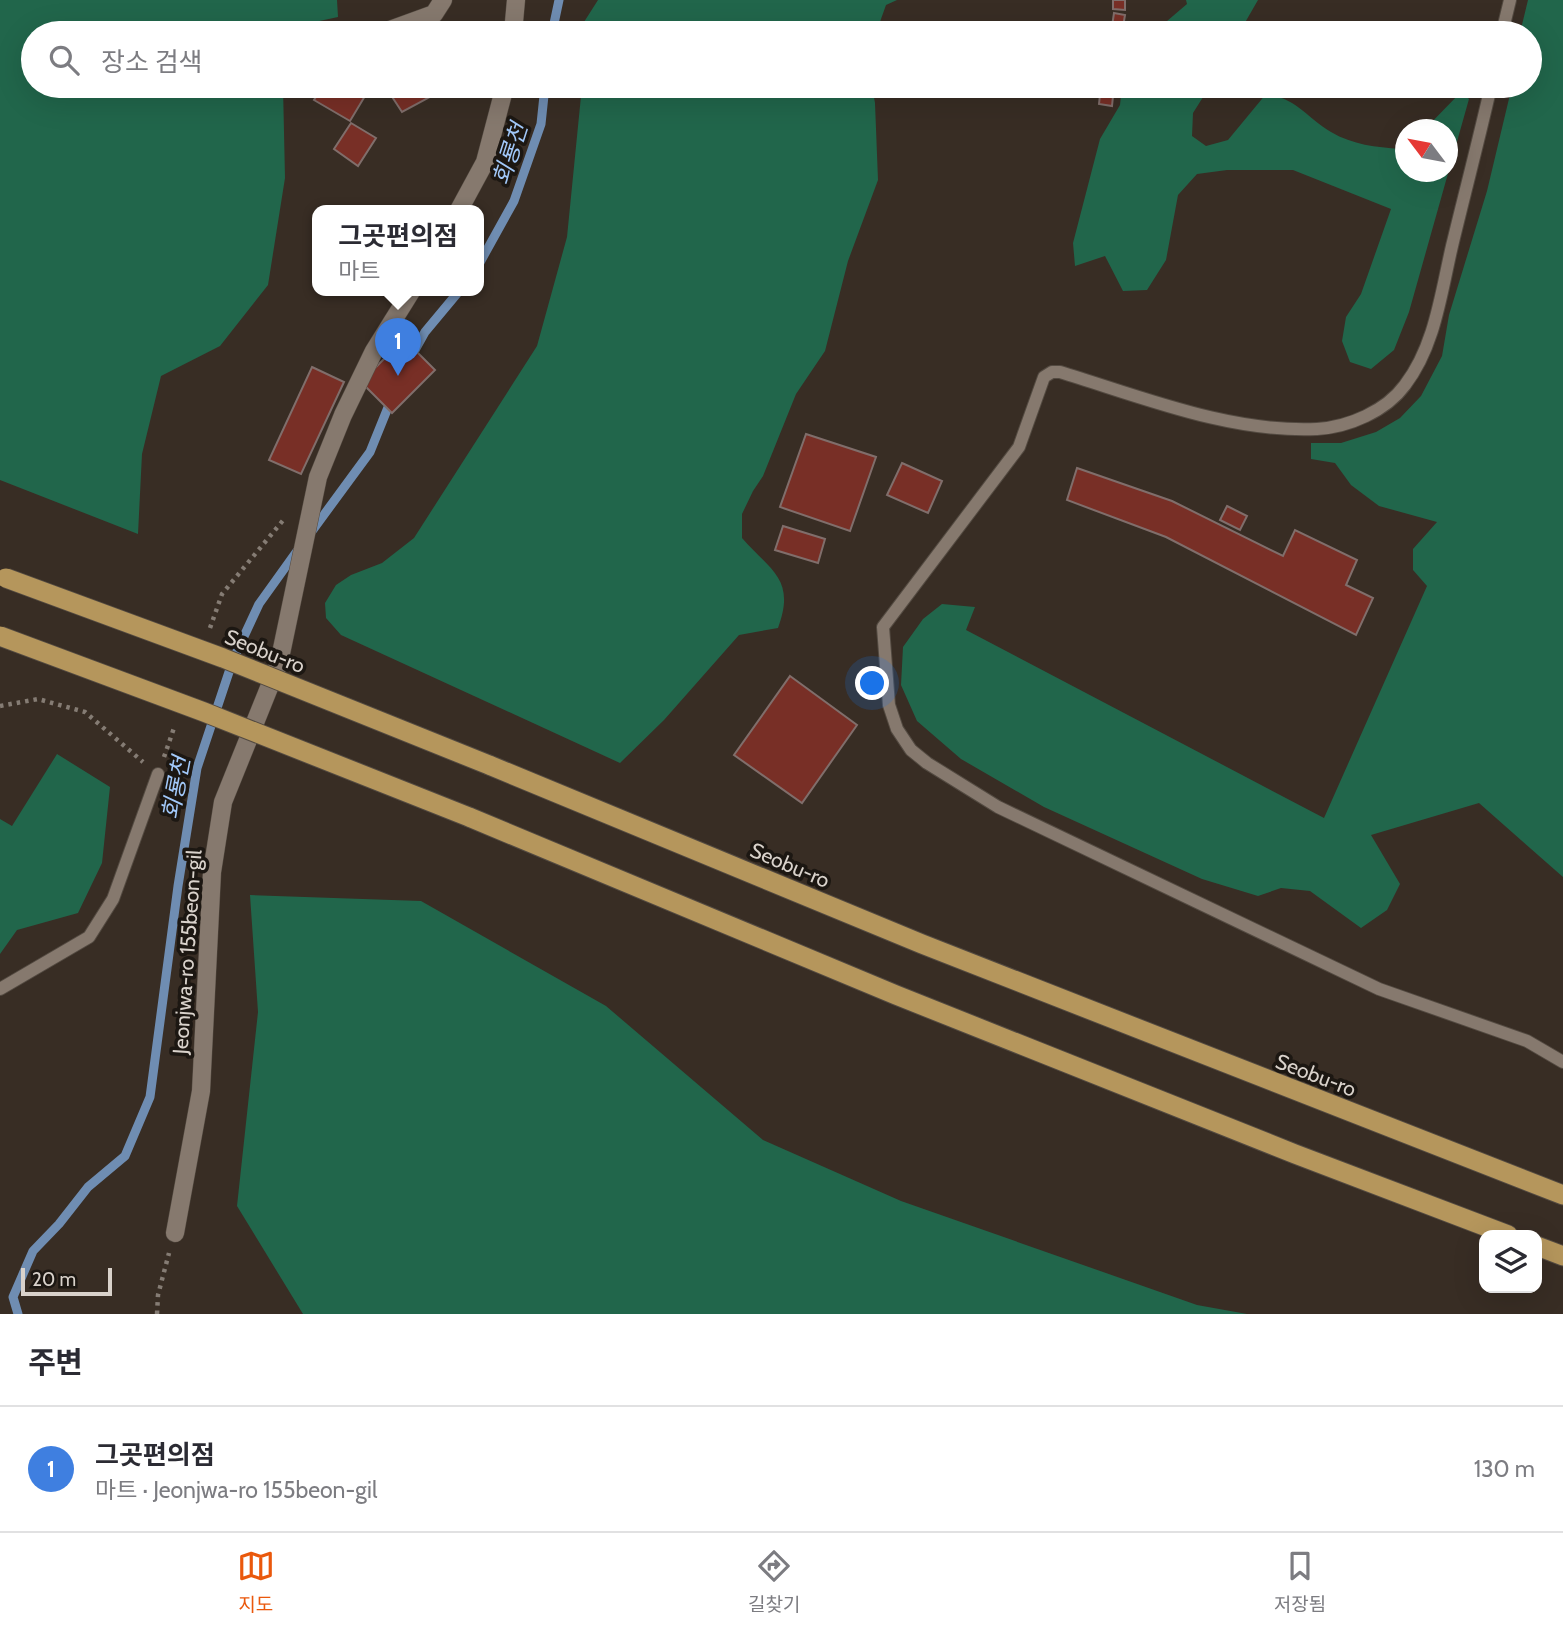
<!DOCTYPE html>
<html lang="ko">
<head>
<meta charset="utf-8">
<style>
  body { margin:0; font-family:Cabin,"Noto Sans KR",sans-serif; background:#f2f2f3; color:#2b2b33 }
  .controls { position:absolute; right:21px; bottom:21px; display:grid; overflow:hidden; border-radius:14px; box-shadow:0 7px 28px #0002 }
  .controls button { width:63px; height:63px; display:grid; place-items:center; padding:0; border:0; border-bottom:2px solid #e1e1e2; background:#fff; color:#2b2b33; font:35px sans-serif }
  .compass { position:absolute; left:1395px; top:119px; width:63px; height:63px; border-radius:50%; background:#fff; box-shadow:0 7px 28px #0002; rotate:302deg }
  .scale { position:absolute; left:21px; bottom:18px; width:91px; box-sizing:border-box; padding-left:7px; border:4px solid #d9d2cb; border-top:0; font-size:19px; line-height:24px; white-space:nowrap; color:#d9d2cb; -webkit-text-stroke:5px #1c1712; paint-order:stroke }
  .you { position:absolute; left:873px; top:684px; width:24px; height:24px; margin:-18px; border:5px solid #fff; border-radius:50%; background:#1a73e8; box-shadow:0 0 0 10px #1a73e833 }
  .badge { display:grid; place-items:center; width:46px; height:46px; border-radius:50%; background:#ea580c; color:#fff; font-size:23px; font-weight:700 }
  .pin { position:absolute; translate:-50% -58px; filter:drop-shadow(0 2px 4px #0008) }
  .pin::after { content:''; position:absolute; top:37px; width:24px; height:21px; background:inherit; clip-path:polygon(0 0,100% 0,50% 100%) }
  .popup { position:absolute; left:312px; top:205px; width:172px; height:91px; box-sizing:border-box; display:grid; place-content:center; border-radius:14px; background:#fff; filter:drop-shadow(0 2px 5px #0005); font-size:23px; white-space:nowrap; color:#7c7c81 }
  .popup b { font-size:26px; color:#2b2b33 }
  .popup::after { content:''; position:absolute; left:50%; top:100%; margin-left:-14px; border:14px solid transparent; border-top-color:#fff }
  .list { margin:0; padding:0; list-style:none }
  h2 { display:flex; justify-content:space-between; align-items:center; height:91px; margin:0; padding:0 28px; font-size:30px }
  h2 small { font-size:23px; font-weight:400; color:#7c7c81 }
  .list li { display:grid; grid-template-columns:46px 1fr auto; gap:21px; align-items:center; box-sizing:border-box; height:126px; padding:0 28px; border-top:2px solid #e1e1e2 }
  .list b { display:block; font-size:26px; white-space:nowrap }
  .list p { margin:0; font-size:23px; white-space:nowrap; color:#7c7c81 }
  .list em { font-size:23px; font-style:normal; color:#7c7c81 }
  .icon { flex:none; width:38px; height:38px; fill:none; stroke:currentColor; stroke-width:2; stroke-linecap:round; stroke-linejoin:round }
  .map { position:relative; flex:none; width:1563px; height:1314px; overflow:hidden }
  .search { position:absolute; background:#fff; box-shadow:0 7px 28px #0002; left:21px; right:21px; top:21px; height:77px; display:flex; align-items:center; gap:18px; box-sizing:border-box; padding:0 24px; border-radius:38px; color:#7c7c81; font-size:26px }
  .sheet { height:217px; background:#fff }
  nav { display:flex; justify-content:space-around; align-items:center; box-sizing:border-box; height:98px; border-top:2px solid #e1e1e2; background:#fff; font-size:19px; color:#7c7c81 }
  nav a { display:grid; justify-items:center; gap:4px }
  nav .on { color:#ea580c }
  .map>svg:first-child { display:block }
</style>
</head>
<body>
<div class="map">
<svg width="1563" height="1314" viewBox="0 0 1563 1314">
  <rect width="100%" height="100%" fill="#382d24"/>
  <!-- green -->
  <g fill="#21664b">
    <polygon points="0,0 337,0 338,17 282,29 282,33 33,33 33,86 283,86 285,178 268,285 220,346 161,376 142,454 138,534 0,480"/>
    <polygon points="598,0 897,0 886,5 876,33 577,33"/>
    <polygon points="1186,0 1258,0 1239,33 1153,33 1187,4"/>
    <polygon points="1528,0 1563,0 1563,877 1479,803 1371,835 1400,884 1387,910 1361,928 1310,891 1281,888 1258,896 1202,879 1044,807 961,759 917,721 901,685 903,647 923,619 942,604 975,607 966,630 1324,818 1427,586 1413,570 1413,549 1437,522 1379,506 1351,485 1335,463 1311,459 1311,443 1341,443 1376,432 1400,418 1421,396 1442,356 1449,315 1487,191 1512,86 1530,86 1530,33 1520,33"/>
    <path d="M582,86H872L875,103L878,180L848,261L825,351L796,394L763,476L753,491L742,514V538C771,571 796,579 778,628L739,635L664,720L620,763L341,635L326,618L325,603L336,585L351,575L382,563L414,538L537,346L567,237Z"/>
    <path d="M1122,86H1210L1193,113L1192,136L1206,146L1228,140L1266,94C1298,99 1306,117 1331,132C1353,145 1376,147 1400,149L1405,145L1406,172H1448V130L1425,129L1461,92L1469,99L1409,312L1394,350L1371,369L1350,362L1342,341L1346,317L1361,294L1391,209L1293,170H1227L1197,174L1178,195L1166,260L1147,290L1123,291L1105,256L1075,266L1073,243L1100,139L1120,105Z"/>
    <polygon points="57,754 110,787 102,863 78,913 17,930 0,954 0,819 12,826"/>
    <polygon points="250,895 421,901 606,1006 763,1140 901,1201 1197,1305 1247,1314 303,1314 237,1206 258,1012"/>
  </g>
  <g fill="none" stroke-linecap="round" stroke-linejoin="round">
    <!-- stream -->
    <g stroke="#6f8db2" stroke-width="9">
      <polyline points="552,33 559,0"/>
      <polyline points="478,266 514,201 541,124 545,86"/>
      <polyline points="410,359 425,332 460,290"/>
      <polyline points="312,531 370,452 391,400"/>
      <polyline points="18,1314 13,1297 33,1251 59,1224 88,1187 125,1156 150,1097 178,886 197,768 233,660 259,604 297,551"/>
    </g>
  </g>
  <!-- building -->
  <g fill="#782f26" stroke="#806e6b" stroke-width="2">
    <polygon points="1113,0 1125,0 1125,10 1113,9"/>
    <polygon points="1114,13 1125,15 1122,33 1111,33"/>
    <polygon points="323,86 371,86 350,121 314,100"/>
    <polygon points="385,86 423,86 430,97 402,112"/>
    <polygon points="1101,86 1114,86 1112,106 1099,104"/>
    <polygon points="351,123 376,138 358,166 334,149"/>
    <polygon points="404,339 435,370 392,413 361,382"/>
    <polygon points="312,367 344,382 301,474 269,460"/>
    <polygon points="806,434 876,457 850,531 780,507"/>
    <polygon points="902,463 942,481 928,513 887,495"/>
    <polygon points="1077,468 1172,501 1283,556 1295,530 1357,560 1346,585 1373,598 1356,635 1166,537 1067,500"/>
    <polygon points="1227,506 1247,516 1240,530 1220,520"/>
    <polygon points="783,526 825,539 818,563 775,550"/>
    <polygon points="790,676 857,725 802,803 734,755"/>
  </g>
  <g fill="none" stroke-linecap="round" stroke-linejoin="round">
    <defs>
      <g id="service">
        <polyline points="1502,33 1510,0"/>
        <path d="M1491,86C1479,139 1465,192 1452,246C1441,293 1435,346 1405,385C1386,411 1349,427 1317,429C1230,433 1142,397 1060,372H1052L1044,377L1019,447L883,627L889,705L897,729L911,750L927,763L998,807L1379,989L1527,1041L1563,1062"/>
        <polyline points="0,989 89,937 113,899 158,774"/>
      </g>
      <g id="minor">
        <polyline points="390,30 434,14 443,0"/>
        <polyline points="513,33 516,0"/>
        <polyline points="459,210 485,162 505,86"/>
        <polyline points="175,1233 201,1091 212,872 223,802 279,663 318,477 343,415 374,351 412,290"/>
      </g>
      <g id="trunk">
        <polyline points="489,765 922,944 1563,1195"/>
        <polyline points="469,817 896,995 1295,1154 1508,1235"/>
        <polyline points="1537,1246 1563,1256"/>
      </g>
    </defs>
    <!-- service casing -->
    <use href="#service" stroke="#534a41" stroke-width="14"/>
    <!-- minor casing -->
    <use href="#minor" stroke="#534a41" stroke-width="19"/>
    <!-- trunk casing -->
    <use href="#trunk" stroke="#534a41" stroke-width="21"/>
    <!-- path -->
    <g stroke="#857c74" stroke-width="4.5" stroke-dasharray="3.5 5" stroke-linecap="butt">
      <polyline points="210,628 222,594 285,518"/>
      <polyline points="0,706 38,699 85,712 143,762"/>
      <polyline points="164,757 175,725"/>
      <polyline points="157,1314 158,1295 169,1253"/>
    </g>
    <!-- service -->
    <use href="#service" stroke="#86796e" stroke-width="12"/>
    <!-- minor -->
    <use href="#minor" stroke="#86796e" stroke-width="18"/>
    <!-- trunk -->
    <use href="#trunk" stroke="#b5965c" stroke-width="19"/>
    <defs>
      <g id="trunk-bridge">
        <polyline points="6,578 223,658 489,765"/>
        <polyline points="0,636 204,712 469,817"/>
      </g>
    </defs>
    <!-- trunk-bridge casing -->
    <use href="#trunk-bridge" stroke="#534a41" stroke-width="21" stroke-linecap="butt"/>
    <!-- trunk-bridge -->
    <use href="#trunk-bridge" stroke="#b5965c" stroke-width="19"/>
  </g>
  <g text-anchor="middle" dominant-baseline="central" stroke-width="7" stroke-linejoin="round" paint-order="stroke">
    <!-- street labels -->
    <g font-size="21" fill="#d9d2cb" stroke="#1c1712">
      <text transform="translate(265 651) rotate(22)">Seobu-ro</text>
      <text transform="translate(790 865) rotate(23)">Seobu-ro</text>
      <text transform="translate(187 952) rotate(-86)">Jeonjwa-ro 155beon-gil</text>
      <text transform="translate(1316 1075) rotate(21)">Seobu-ro</text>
    </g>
    <!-- water labels -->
    <g font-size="23" font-style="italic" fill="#a2c9fa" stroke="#1c1712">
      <text transform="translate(510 154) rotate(-72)">회룡천</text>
      <text transform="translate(176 788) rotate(-79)">회룡천</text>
    </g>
  </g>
</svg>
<div class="controls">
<button><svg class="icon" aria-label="layers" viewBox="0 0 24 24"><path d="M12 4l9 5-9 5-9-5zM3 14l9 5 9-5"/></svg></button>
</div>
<svg class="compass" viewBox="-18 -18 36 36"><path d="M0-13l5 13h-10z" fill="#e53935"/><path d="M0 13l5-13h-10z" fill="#7c7c81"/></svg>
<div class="scale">20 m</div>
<div class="you"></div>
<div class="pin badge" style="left:398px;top:376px;background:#3f7fe0">1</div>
<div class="popup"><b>그곳편의점</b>마트</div>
<div class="search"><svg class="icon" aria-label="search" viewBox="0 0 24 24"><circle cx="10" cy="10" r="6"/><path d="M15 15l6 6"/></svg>장소 검색</div>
</div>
<section class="sheet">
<h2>주변<small></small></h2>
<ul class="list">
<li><span class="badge" style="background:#3f7fe0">1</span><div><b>그곳편의점</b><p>마트 · Jeonjwa-ro 155beon-gil</p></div><em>130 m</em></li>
</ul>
</section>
<nav>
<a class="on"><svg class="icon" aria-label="map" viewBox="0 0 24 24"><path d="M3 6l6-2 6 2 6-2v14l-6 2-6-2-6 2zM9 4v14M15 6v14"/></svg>지도</a>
<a><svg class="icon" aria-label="directions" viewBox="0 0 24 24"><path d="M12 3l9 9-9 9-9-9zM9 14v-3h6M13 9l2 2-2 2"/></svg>길찾기</a>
<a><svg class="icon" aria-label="saved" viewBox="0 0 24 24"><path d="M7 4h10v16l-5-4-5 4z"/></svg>저장됨</a>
</nav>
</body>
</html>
